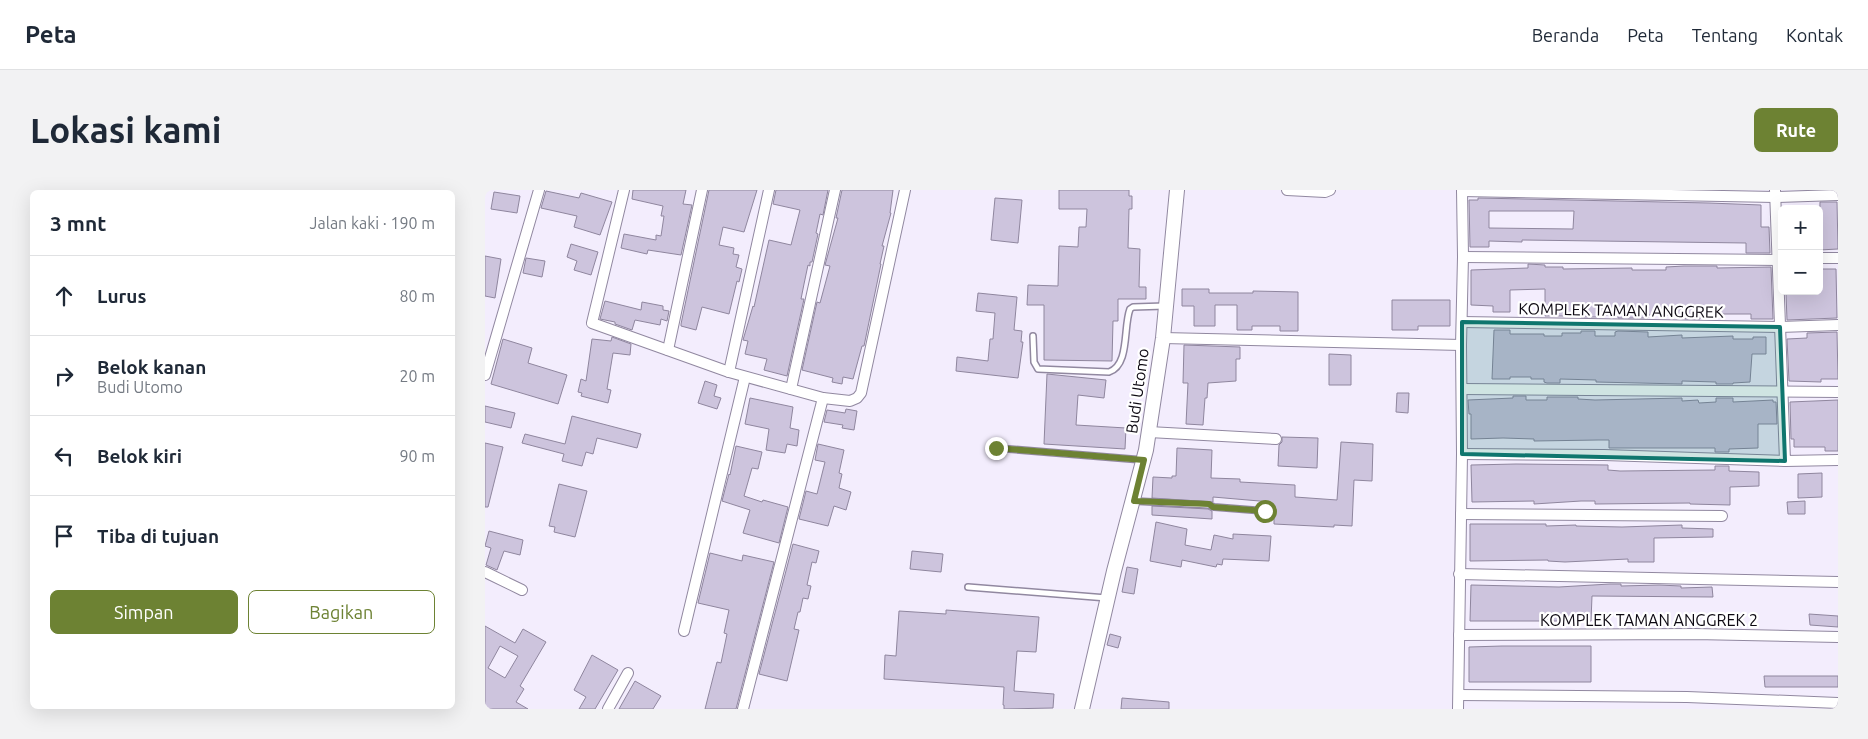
<!DOCTYPE html>
<html lang="id">
<head>
<meta charset="utf-8">
<style>
  body { margin:0; font-family:Ubuntu,sans-serif; background:#f2f2f3; color:#1f2937 }
  .controls { position:absolute; right:15px; top:15px; display:grid; overflow:hidden; border-radius:8px; box-shadow:0 5px 20px #0002 }
  .controls button { width:45px; height:45px; display:grid; place-items:center; padding:0; border:0; border-bottom:1px solid #e0e1e3; background:#fff; color:#1f2937; font:25px sans-serif }
  .stop { position:absolute; width:15px; height:15px; margin:-11px; border:4px solid #6d8233; border-radius:50%; background:#fff }
  .stop.end { background:#6d8233; border-color:#fff; box-shadow:0 1px 5px #0008 }
  .list { margin:0; padding:0; list-style:none }
  h2 { display:flex; justify-content:space-between; align-items:center; height:65px; margin:0; padding:0 20px; font-size:21px }
  h2 small { font-size:16px; font-weight:400; color:#747a83 }
  .list li { display:grid; grid-template-columns:32px 1fr auto; gap:15px; align-items:center; box-sizing:border-box; height:80px; padding:0 20px; border-top:1px solid #e0e1e3 }
  .list b { display:block; font-size:19px; white-space:nowrap }
  .list p { margin:0; font-size:16px; white-space:nowrap; color:#747a83 }
  .list em { font-size:16px; font-style:normal; color:#747a83 }
  .actions { display:flex; gap:10px; padding:15px 20px }
  .actions a { flex:1; padding:11px 0; border:1px solid #6d8233; border-radius:8px; text-align:center; font-size:18px; color:#6d8233 }
  .actions .main { background:#6d8233; color:#fff }
  .icon { flex:none; width:28px; height:28px; fill:none; stroke:currentColor; stroke-width:2; stroke-linecap:round; stroke-linejoin:round }
  .map { position:relative; flex:none; width:1353px; height:519px; overflow:hidden; border-radius:8px }
  header { display:flex; align-items:center; gap:30px; box-sizing:border-box; height:70px; padding:0 25px; background:#fff; border-bottom:1px solid #e0e1e3 }
  header strong { font-size:24px }
  nav { display:flex; gap:28px; margin-inline-start:auto; font-size:18px }
  .intro { display:flex; align-items:center; justify-content:space-between; box-sizing:border-box; height:120px; padding:0 30px }
  h1 { margin:0; font-size:35px }
  .button { padding:12px 22px; border-radius:8px; background:#6d8233; color:#fff; font-size:18px; font-weight:700 }
  main { display:flex; gap:30px; padding:0 30px }
  aside { flex:1; background:#fff; border-radius:8px; box-shadow:0 5px 20px #0002 }
  .map>svg:first-child { display:block }
</style>
</head>
<body>
<header>
<strong>Peta</strong>
<nav><a>Beranda</a><a>Peta</a><a>Tentang</a><a>Kontak</a></nav>
</header>
<div class="intro"><h1>Lokasi kami</h1><a class="button">Rute</a></div>
<main>
<aside>
<h2>3 mnt<small>Jalan kaki · 190 m</small></h2>
<ul class="list">
<li><svg class="icon" aria-label="ahead" viewBox="0 0 24 24"><path d="M12 20V5M6 11l6-6 6 6"/></svg><div><b>Lurus</b></div><em>80 m</em></li>
<li><svg class="icon" aria-label="right" viewBox="0 0 24 24"><path d="M7 20v-9h11M14 6l5 5-5 5"/></svg><div><b>Belok kanan</b><p>Budi Utomo</p></div><em>20 m</em></li>
<li><svg class="icon" aria-label="left" viewBox="0 0 24 24"><path d="M17 20v-9H6M10 6l-5 5 5 5"/></svg><div><b>Belok kiri</b></div><em>90 m</em></li>
<li><svg class="icon" aria-label="arrive" viewBox="0 0 24 24"><path d="M6 21V4h12l-3 4 3 4H6"/></svg><div><b>Tiba di tujuan</b></div></li>
</ul>
<div class="actions"><a class="main">Simpan</a><a>Bagikan</a></div>
</aside>
<div class="map">
<svg width="1353" height="519" viewBox="0 0 1353 519">
  <rect width="100%" height="100%" fill="#f3edfd"/>
  <!-- building -->
  <g fill="#cdc4dd" stroke="#8f869e" fill-rule="evenodd">
    <polygon points="148,0 201,0 198,14 207,15 196,65 163,60 162,64 136,58 139,44 171,50 171,45 176,46 179,26 176,26 178,16 147,9"/>
    <polygon points="224,0 272,0 259,42 238,37 234,55 249,58 248,64 254,65 251,77 257,79 254,92 252,91 244,124 217,117 211,140 196,136 196,134"/>
    <polygon points="291,0 343,0 338,25 335,24 331,43 333,44 327,72 325,72 325,76 323,75 319,94 316,109 319,109 302,186 279,180 282,169 260,164 263,151 258,150 268,116 269,117 284,50 306,55 315,20 288,14"/>
    <polygon points="357,0 408,0 405,23 406,23 397,56 399,56 395,74 396,74 379,156 377,156 368,189 358,187 357,194 347,192 348,188 317,180 332,112 335,113 345,76 340,75 353,28 351,28"/>
    <polygon points="574,0 644,0 644,6 647,6 647,19 644,19 643,58 655,59 654,97 661,97 661,109 633,109 633,131 628,131 627,171 559,170 559,115 542,115 543,95 573,96 574,56 593,57 594,37 601,37 602,19 574,19"/>
    <polygon points="61,1 94,8 96,3 127,12 115,45 89,37 92,26 56,18"/>
    <polygon points="9,2 35,6 32,23 6,19"/>
    <polygon points="510,8 537,10 533,53 506,50"/>
    <path d="M993,8L1224,13L1276,15V37H1284L1285,63H1261V53L1037,50V52L1004,51V57H985L984,10H993ZM1004,21H1089L1088,39L1004,38Z"/>
    <polygon points="1335,12 1352,12 1353,59 1334,60"/>
    <polygon points="86,54 113,62 106,85 89,80 92,71 82,67"/>
    <polygon points="0,66 16,69 10,108 0,106"/>
    <polygon points="41,68 60,71 57,87 38,83"/>
    <polygon points="1043,74 1060,75 1060,77 1078,77 1078,79 1147,78 1147,80 1181,80 1181,77 1199,76 1232,76 1232,78 1286,77 1288,129 1266,129 1266,124 1232,124 1232,125 1215,125 1215,129 1200,129 1200,125 1163,125 1163,128 1133,128 1133,125 1112,125 1112,127 1096,127 1096,126 1060,126 1060,99 1025,100 1025,122 1008,122 1008,116 986,115 986,80 1043,78"/>
    <polygon points="1336,79 1351,79 1352,128 1302,130 1301,104 1305,104 1305,101 1334,101"/>
    <polygon points="697,99 724,99 724,103 768,103 768,101 813,102 813,141 795,141 795,136 767,136 767,140 752,140 752,115 730,115 730,136 709,136 709,116 697,116"/>
    <polygon points="493,103 532,107 529,140 537,141 536,152 538,152 533,188 471,181 472,167 503,171 505,149 508,149 510,123 491,121"/>
    <polygon points="907,110 965,110 965,136 933,136 933,140 907,140"/>
    <polygon points="120,111 156,120 157,112 178,116 178,120 184,121 182,131 176,129 175,135 150,130 147,140 130,134 130,132 115,129"/>
    <polygon points="1009,140 1025,140 1025,144 1059,144 1059,146 1077,146 1077,143 1096,143 1096,141 1110,141 1110,146 1130,146 1130,142 1133,141 1163,142 1163,147 1197,145 1197,148 1248,146 1248,149 1268,149 1268,147 1281,147 1281,164 1267,164 1265,192 1248,193 1248,194 1231,194 1231,192 1197,191 1197,194 1111,192 1111,190 1075,189 1075,193 1062,193 1059,192 1059,189 1046,189 1046,187 1025,187 1025,189 1007,189"/>
    <polygon points="1352,142 1353,189 1336,189 1336,192 1304,191 1302,149 1322,148 1322,143"/>
    <polygon points="127,147 146,154 145,165 128,163 122,199 126,200 123,213 96,206 97,203 93,202 96,189 101,191 107,149 126,151"/>
    <polygon points="18,149 47,158 43,173 82,185 73,214 6,194"/>
    <polygon points="699,155 755,157 755,169 751,169 751,191 723,193 722,208 720,208 718,235 701,234 703,193 698,193"/>
    <polygon points="844,164 866,165 866,195 844,195"/>
    <polygon points="562,184 621,190 619,208 593,205 591,235 641,238 640,259 559,254"/>
    <polygon points="220,191 232,195 229,206 236,208 232,219 213,213"/>
    <polygon points="912,203 924,203 923,223 911,222"/>
    <polygon points="1028,206 1041,206 1041,210 1062,210 1062,207 1093,207 1093,209 1110,210 1197,208 1197,211 1213,210 1214,213 1231,212 1231,208 1248,208 1248,212 1288,210 1288,212 1291,212 1292,234 1273,234 1273,258 1244,259 1244,262 1230,262 1230,258 1124,258 1124,250 1113,250 1049,251 1049,249 1018,248 986,249 986,224 984,224 983,210 1028,208"/>
    <polygon points="265,208 308,217 305,238 314,240 312,256 302,254 300,263 281,260 284,239 260,234"/>
    <polygon points="1353,210 1353,261 1340,261 1340,257 1309,257 1309,249 1306,249 1305,212"/>
    <polygon points="0,216 30,223 26,238 0,232"/>
    <polygon points="361,219 372,221 369,240 357,238 358,235 339,232 342,220 360,223"/>
    <polygon points="87,226 156,244 152,258 112,248 108,264 101,262 97,276 77,271 79,264 37,253 40,244 80,254"/>
    <polygon points="797,247 833,248 832,278 793,276 794,255 797,252"/>
    <polygon points="856,252 888,254 887,291 869,290 867,336 849,335 849,337 789,334 789,327 786,327 786,312 728,307 728,312 667,308 668,287 687,288 687,286 691,286 692,258 727,260 726,288 755,289 755,292 810,295 810,307 852,310"/>
    <polygon points="0,253 18,257 3,317 0,317"/>
    <polygon points="333,254 359,260 354,283 357,284 354,298 366,302 361,320 349,316 343,336 314,329 321,301 332,304 340,272 330,270"/>
    <polygon points="251,256 277,262 273,279 267,278 259,306 277,312 278,310 303,317 294,353 258,343 265,320 237,311 244,284 245,285"/>
    <polygon points="1031,274 1123,275 1123,280 1135,281 1230,280 1230,276 1244,276 1244,281 1274,282 1274,296 1245,297 1245,315 1205,314 1205,313 1110,314 1110,311 1096,311 1049,314 1049,311 987,312 986,275"/>
    <polygon points="1337,283 1337,307 1313,308 1313,284"/>
    <polygon points="74,294 102,301 90,347 69,342 70,337 64,336"/>
    <polygon points="1320,311 1320,324 1303,324 1302,312"/>
    <polygon points="667,316 723,319 727,321 727,329 667,325"/>
    <polygon points="671,332 702,339 700,355 726,360 729,345 748,349 748,344 786,346 784,371 738,369 737,375 732,374 731,377 697,370 696,377 665,371"/>
    <polygon points="985,334 1061,334 1061,336 1091,335 1091,336 1137,337 1197,335 1197,338 1228,339 1228,347 1169,348 1169,372 1143,372 1143,369 1080,372 1063,371 1063,370 985,371"/>
    <polygon points="4,341 38,350 35,365 19,361 12,380 1,375 6,358 0,356"/>
    <polygon points="308,354 334,361 331,373 327,372 322,395 326,396 323,409 318,408 315,422 313,422 309,439 314,440 302,491 274,484"/>
    <polygon points="427,361 458,364 456,382 425,379"/>
    <polygon points="225,363 257,371 258,365 289,372 251,519 220,519 232,472 236,473 242,444 239,443 244,420 213,413"/>
    <polygon points="642,377 653,379 649,404 637,402"/>
    <polygon points="1125,394 1136,394 1136,396 1174,395 1196,396 1196,398 1227,397 1228,407 1107,406 1106,431 985,431 986,395 1074,397"/>
    <polygon points="461,420 554,427 551,462 532,461 529,501 569,504 568,518 519,519 519,515 518,515 519,497 399,489 400,465 411,466 414,421 461,424"/>
    <polygon points="1324,424 1353,426 1353,437 1325,435"/>
    <path d="M0,436L30,453L38,439L61,452L35,496L39,499L31,512L43,519H0ZM15,456L33,466L20,488L3,478Z"/>
    <polygon points="625,444 636,447 633,458 622,455"/>
    <polygon points="1017,456 1106,456 1106,492 984,492 984,457"/>
    <polygon points="107,465 133,480 110,519 94,519 101,507 89,500"/>
    <polygon points="1279,486 1353,486 1353,497 1280,497"/>
    <polygon points="150,491 176,506 168,519 134,519"/>
    <polygon points="637,508 684,512 684,519 636,519"/>
  </g>
  <g fill="none" stroke-linecap="round" stroke-linejoin="round">
    <defs>
      <g id="lane">
        <path d="M548,146L549,172L553,179L624,182C645,175 638,137 645,119L648,117L680,116"/>
        <polyline points="511,258 658,270"/>
        <polyline points="649,311 724,315 729,317 780,321"/>
        <polyline points="483,397 622,408"/>
      </g>
      <g id="street">
        <polyline points="139,0 107,133 244,182 338,208 365,211 372,208 376,203 420,0"/>
        <polyline points="802,0 840,2 845,0"/>
        <polyline points="1290,0 1300,271 1353,270"/>
        <polyline points="977,1 1290,7 1353,5"/>
        <polyline points="978,67 1296,70"/>
        <polyline points="1334,68 1353,68"/>
        <polyline points="977,132 1295,137 1353,135"/>
        <polyline points="678,148 976,155"/>
        <polyline points="183,160 217,0"/>
        <polyline points="244,182 284,0"/>
        <polyline points="0,185 54,0"/>
        <polyline points="306,199 350,0"/>
        <polyline points="977,199 1353,202"/>
        <polyline points="664,242 791,249"/>
        <polyline points="977,264 1119,265 1300,271"/>
        <polyline points="976,324 1237,326"/>
        <polyline points="0,382 37,400"/>
        <polyline points="974,384 1353,392"/>
        <polyline points="199,441 260,187"/>
        <polyline points="974,445 1210,444 1353,447"/>
        <polyline points="974,505 1202,507 1353,513"/>
        <polyline points="123,519 143,483"/>
        <polyline points="258,519 338,208"/>
        <polyline points="973,519 977,264 976,155 978,67 977,0"/>
      </g>
      <polyline id="secondary" points="597,519 629,381 661,260 678,148 692,0"/>
    </defs>
    <!-- lane casing -->
    <use href="#lane" stroke="#9188a0" stroke-width="8"/>
    <!-- street casing -->
    <use href="#street" stroke="#9188a0" stroke-width="12"/>
    <!-- secondary casing -->
    <use href="#secondary" stroke="#9188a0" stroke-width="16"/>
    <!-- lane -->
    <use href="#lane" stroke="#fff" stroke-width="5"/>
    <!-- street -->
    <use href="#street" stroke="#fff" stroke-width="10"/>
    <!-- secondary -->
    <use href="#secondary" stroke="#fff" stroke-width="14"/>
  </g>
  <g fill="none" stroke-linecap="round" stroke-linejoin="round">
    <!-- route -->
    <polyline stroke="#6d8233" stroke-width="6" points="511,258 659,270 649,311 724,314 728,317 780,321"/>
  </g>
  <!-- marked area -->
  <path fill="#0f766e" fill-opacity="0.2" stroke="#0f766e" stroke-width="4" stroke-linejoin="round" d="M977,132L1295,137L1300,271L977,264Z"/>
  <g text-anchor="middle" dominant-baseline="central" stroke-width="4.5" stroke-linejoin="round" paint-order="stroke">
    <!-- street labels -->
    <g font-size="16" fill="#0d0912" stroke="#fff">
      <text transform="translate(1136 120) rotate(1)">KOMPLEK TAMAN ANGGREK</text>
      <text transform="translate(652 201) rotate(-82)">Budi Utomo</text>
      <text x="1164" y="430">KOMPLEK TAMAN ANGGREK 2</text>
    </g>
  </g>
</svg>
<div class="controls">
<button>+</button>
<button>−</button>
</div>
<div class="stop" style="left:780px;top:321px"></div>
<div class="stop end" style="left:511px;top:258px"></div>
</div>
</main>
</body>
</html>
